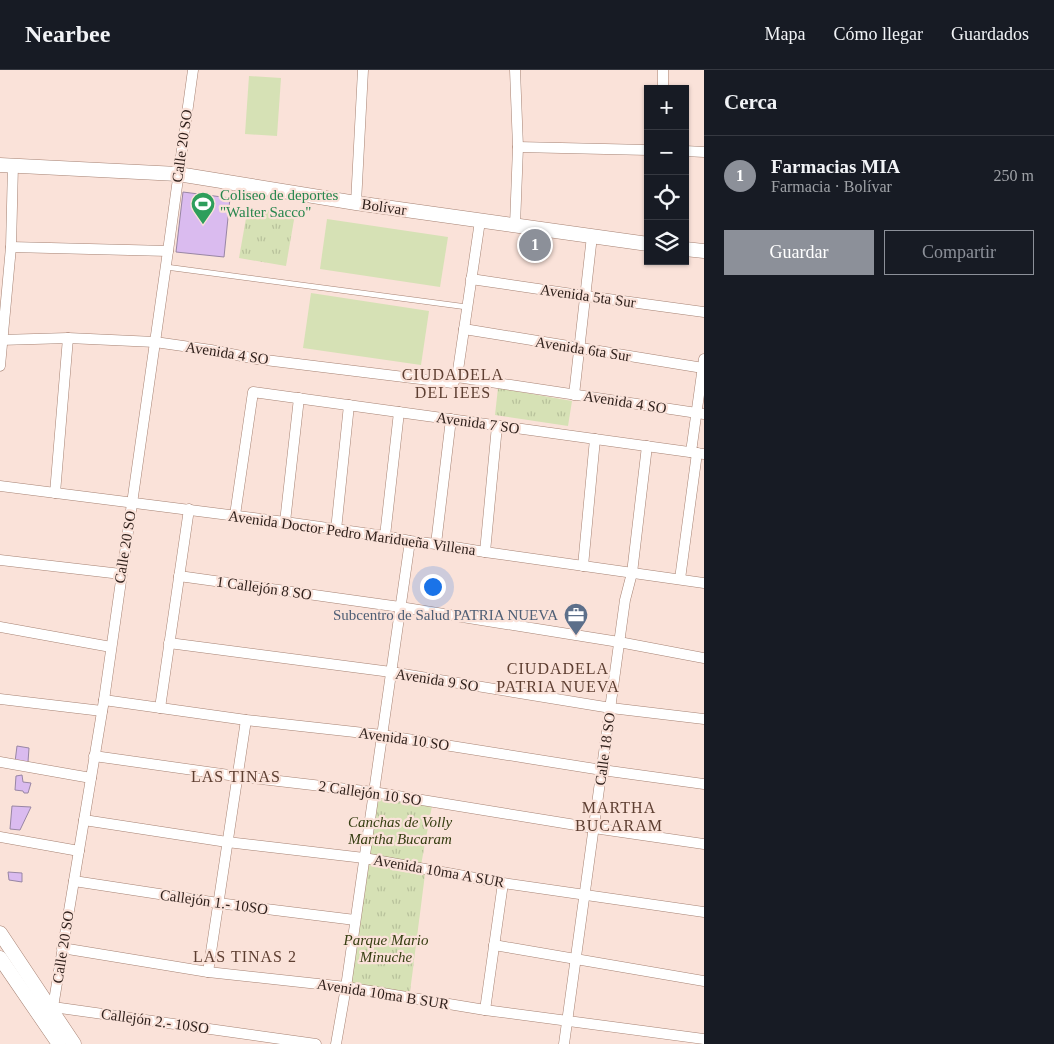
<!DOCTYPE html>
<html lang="es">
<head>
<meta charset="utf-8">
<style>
  body { margin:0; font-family:Georgia,serif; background:#242831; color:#f1f3f6 }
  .controls { position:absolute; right:15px; top:15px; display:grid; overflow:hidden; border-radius:0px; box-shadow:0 1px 4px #0004 }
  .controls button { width:45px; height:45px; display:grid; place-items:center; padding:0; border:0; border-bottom:1px solid #363941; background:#171b24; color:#f1f3f6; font:25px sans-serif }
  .you { position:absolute; left:432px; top:516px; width:18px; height:18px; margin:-12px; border:4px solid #fff; border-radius:50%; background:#1a73e8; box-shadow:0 0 0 8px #1a73e833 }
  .badge { display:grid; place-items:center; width:32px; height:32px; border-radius:50%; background:#8c9099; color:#fff; font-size:16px; font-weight:700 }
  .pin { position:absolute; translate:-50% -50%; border:2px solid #fff; box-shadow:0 1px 5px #0006 }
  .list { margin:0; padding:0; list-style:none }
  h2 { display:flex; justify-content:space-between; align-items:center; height:65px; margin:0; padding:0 20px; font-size:21px }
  h2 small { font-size:16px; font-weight:400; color:#9ea1a6 }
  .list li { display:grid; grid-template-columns:32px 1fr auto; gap:15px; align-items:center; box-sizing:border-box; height:80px; padding:0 20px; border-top:1px solid #363941 }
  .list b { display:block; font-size:19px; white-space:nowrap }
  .list p { margin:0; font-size:16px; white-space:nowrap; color:#9ea1a6 }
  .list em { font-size:16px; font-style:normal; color:#9ea1a6 }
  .actions { display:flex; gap:10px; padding:15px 20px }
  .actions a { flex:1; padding:11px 0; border:1px solid #8c9099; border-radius:0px; text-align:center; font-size:18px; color:#8c9099 }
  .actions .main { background:#8c9099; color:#fff }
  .icon { flex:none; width:28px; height:28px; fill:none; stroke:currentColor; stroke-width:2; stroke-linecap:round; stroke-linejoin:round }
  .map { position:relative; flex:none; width:704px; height:974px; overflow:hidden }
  header { display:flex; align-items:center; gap:30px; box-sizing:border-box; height:70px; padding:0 25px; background:#171b24; border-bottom:1px solid #363941 }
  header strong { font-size:24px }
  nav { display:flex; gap:28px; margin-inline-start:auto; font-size:18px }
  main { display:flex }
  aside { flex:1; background:#171b24 }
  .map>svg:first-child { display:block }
</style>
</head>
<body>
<header>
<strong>Nearbee</strong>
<nav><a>Mapa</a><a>Cómo llegar</a><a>Guardados</a></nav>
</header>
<main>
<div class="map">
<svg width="704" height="974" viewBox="0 0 704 974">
  <defs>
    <pattern id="park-tufts" width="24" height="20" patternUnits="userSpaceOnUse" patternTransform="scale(1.25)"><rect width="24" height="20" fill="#d6e1b5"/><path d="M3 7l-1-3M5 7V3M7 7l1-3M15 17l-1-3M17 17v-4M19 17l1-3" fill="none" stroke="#b8c19b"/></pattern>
  </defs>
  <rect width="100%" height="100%" fill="#fae2d9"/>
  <!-- grass -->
  <g fill="#d6e1b5">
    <polygon points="249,6 281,8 277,66 245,64"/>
    <polygon points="327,149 448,167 440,217 320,199"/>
    <polygon points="311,223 429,241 421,295 303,278"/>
  </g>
  <!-- park -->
  <g fill="url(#park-tufts)">
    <polygon points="248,137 295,144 286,196 239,188"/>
    <polygon points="498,318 572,331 568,356 495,345"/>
    <polygon points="377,728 432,736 421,795 368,786"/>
    <polygon points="367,793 425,804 410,922 350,914"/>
  </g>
  <!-- building -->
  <g fill="#dabbef" stroke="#9886a4">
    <polygon points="183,122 230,128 224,187 176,182"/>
    <polygon points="17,676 29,678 28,692 15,692"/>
    <polygon points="22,705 23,712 31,713 28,723 24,723 23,721 15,720 16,706"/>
    <polygon points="12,736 31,737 20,760 10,759"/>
    <polygon points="8,802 22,803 22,812 9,810"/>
  </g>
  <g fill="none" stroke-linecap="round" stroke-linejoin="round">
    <defs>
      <polyline id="lane" points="166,197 467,237"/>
      <g id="street">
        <polyline points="515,0 518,77 515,155"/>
        <polyline points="663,19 663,0"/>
        <polyline points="518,77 648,80"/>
        <polyline points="685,81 704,82"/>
        <polyline points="356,133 363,0"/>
        <polyline points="11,177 168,181"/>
        <polyline points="471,209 586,226 704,242"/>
        <polyline points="464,259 703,298"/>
        <polyline points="0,270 68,268 155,272 211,280 257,289 453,313 457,307 480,151"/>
        <polyline points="0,296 11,177 13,95"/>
        <polyline points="457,307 704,344"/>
        <polyline points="574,325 592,166"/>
        <polyline points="691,382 704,289"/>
        <polyline points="0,416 285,452 385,466 410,471 436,474 485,482 704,513"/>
        <polyline points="55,423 68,268"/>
        <polyline points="235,445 253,322 704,384"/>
        <polyline points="285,452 299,328"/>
        <polyline points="336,460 349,335"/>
        <polyline points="385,466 399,342"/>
        <polyline points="436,474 451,349"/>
        <polyline points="485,482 497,356"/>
        <polyline points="0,490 121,504"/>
        <polyline points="583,496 595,369"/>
        <polyline points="179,506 400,537 619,572 704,588"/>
        <polyline points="680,509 697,383"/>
        <polyline points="0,557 111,577"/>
        <polyline points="169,573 391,602 611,638 704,649"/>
        <polyline points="0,629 102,641"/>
        <polyline points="104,630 246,650 382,665 602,700 704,714"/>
        <polyline points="160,638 189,439"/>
        <polyline points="94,686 236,706 373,722 594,758 704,774"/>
        <polyline points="0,692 91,708"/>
        <polyline points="84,750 227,772 364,788 503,813 704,842"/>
        <polyline points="0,767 79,781"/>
        <polyline points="74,811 218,833 355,850"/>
        <polyline points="494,875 704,911"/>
        <polyline points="62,878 208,902 346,917 485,940 704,969"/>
        <polyline points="208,902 246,650"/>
        <polyline points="53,937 316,974"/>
        <polyline points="485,940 503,813"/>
        <polyline points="47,942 53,937 104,630 168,181 193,0"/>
        <polyline points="336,974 346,917 410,471"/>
        <polyline points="564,974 625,530 632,503 647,376"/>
      </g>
      <g id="secondary">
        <polyline points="0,95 178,104 356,133 648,174"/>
        <polyline points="685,179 704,181"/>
        <polyline points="0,863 74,974"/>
        <polyline points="0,888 59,974"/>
      </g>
    </defs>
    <!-- lane casing -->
    <use href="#lane" stroke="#a68273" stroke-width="6"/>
    <!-- street casing -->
    <use href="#street" stroke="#a68273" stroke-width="11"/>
    <!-- secondary casing -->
    <use href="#secondary" stroke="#a68273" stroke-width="15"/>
    <!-- lane -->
    <use href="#lane" stroke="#fff" stroke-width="5"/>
    <!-- street -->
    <use href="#street" stroke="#fff" stroke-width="10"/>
    <!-- secondary -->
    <use href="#secondary" stroke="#fff" stroke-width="14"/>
  </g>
  <!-- icons -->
  <defs>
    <symbol id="stadium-pin" viewBox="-11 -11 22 30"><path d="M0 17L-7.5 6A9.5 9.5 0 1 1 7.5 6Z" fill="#2e9e5b" stroke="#fae2d9"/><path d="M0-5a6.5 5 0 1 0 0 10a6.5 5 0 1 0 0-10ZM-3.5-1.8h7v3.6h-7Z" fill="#fff"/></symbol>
    <symbol id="office-pin" viewBox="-11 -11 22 30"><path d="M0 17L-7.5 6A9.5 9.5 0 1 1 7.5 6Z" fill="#5c6f8a" stroke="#fae2d9"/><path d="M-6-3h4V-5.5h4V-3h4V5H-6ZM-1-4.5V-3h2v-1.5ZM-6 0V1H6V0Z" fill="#fff"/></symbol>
  </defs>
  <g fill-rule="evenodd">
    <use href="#stadium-pin" x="189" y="120" width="28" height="38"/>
    <use href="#office-pin" x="562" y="531" width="28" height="38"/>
  </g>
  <g text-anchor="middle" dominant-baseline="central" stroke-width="4.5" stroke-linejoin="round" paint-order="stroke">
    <!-- street labels -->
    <g font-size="15" fill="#2e1f1a" stroke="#fae2d9">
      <text transform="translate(182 76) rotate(-82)">Calle 20 SO</text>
      <text transform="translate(384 137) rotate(8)">Bolívar</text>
      <text transform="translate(588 226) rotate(8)">Avenida 5ta Sur</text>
      <text transform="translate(583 279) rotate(9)">Avenida 6ta Sur</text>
      <text transform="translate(227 283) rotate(9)">Avenida 4 SO</text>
      <text transform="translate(625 332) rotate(9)">Avenida 4 SO</text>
      <text transform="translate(478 353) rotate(8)">Avenida 7 SO</text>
      <text transform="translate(352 463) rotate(8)">Avenida Doctor Pedro Maridueña Villena</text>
      <text transform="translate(125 477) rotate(-81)">Calle 20 SO</text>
      <text transform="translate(264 518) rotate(8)">1 Callejón 8 SO</text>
      <text transform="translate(437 610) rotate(9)">Avenida 9 SO</text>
      <text transform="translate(404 669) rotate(8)">Avenida 10 SO</text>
      <text transform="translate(605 679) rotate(-82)">Calle 18 SO</text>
      <text transform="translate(370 723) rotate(8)">2 Callejón 10 SO</text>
      <text transform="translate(439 801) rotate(10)">Avenida 10ma A SUR</text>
      <text transform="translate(214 832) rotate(8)">Callejón 1.- 10SO</text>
      <text transform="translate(63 877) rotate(-81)">Calle 20 SO</text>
      <text transform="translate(383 924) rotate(9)">Avenida 10ma B SUR</text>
      <text transform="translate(155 951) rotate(8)">Callejón 2.- 10SO</text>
    </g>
    <!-- leisure labels -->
    <g font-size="15" fill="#27864d" stroke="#fae2d9" text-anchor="start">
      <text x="220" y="125">Coliseo de deportes<tspan x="220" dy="17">"Walter Sacco"</tspan></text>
    </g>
    <!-- service labels -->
    <g font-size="15" fill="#4e5e75" stroke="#fae2d9" text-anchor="end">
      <text x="558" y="545">Subcentro de Salud PATRIA NUEVA</text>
    </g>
    <!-- park labels -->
    <g font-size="15" font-style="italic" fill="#363e12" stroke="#fae2d9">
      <text x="400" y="752">Canchas de Volly<tspan x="400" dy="17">Martha Bucaram</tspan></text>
      <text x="386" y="870">Parque Mario<tspan x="386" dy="17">Minuche</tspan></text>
    </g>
    <!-- neighbourhood labels -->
    <g font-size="16" letter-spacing="1" fill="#5d3e31" stroke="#fae2d9">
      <text x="453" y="304">CIUDADELA<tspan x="453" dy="18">DEL IEES</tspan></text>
      <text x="558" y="598">CIUDADELA<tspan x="558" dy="18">PATRIA NUEVA</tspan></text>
      <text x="236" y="706">LAS TINAS</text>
      <text x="619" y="737">MARTHA<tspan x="619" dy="18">BUCARAM</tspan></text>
      <text x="245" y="886">LAS TINAS 2</text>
    </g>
  </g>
</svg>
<div class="controls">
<button>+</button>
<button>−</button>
<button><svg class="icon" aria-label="locate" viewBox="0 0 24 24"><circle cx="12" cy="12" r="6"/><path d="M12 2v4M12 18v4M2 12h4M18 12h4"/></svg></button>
<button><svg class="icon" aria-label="layers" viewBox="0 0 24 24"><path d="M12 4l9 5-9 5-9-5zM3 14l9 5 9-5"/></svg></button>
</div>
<div class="you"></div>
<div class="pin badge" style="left:535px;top:175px">1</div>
</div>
<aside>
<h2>Cerca<small></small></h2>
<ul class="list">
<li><span class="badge">1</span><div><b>Farmacias MIA</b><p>Farmacia · Bolívar</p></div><em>250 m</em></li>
</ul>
<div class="actions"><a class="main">Guardar</a><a>Compartir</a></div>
</aside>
</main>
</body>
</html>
